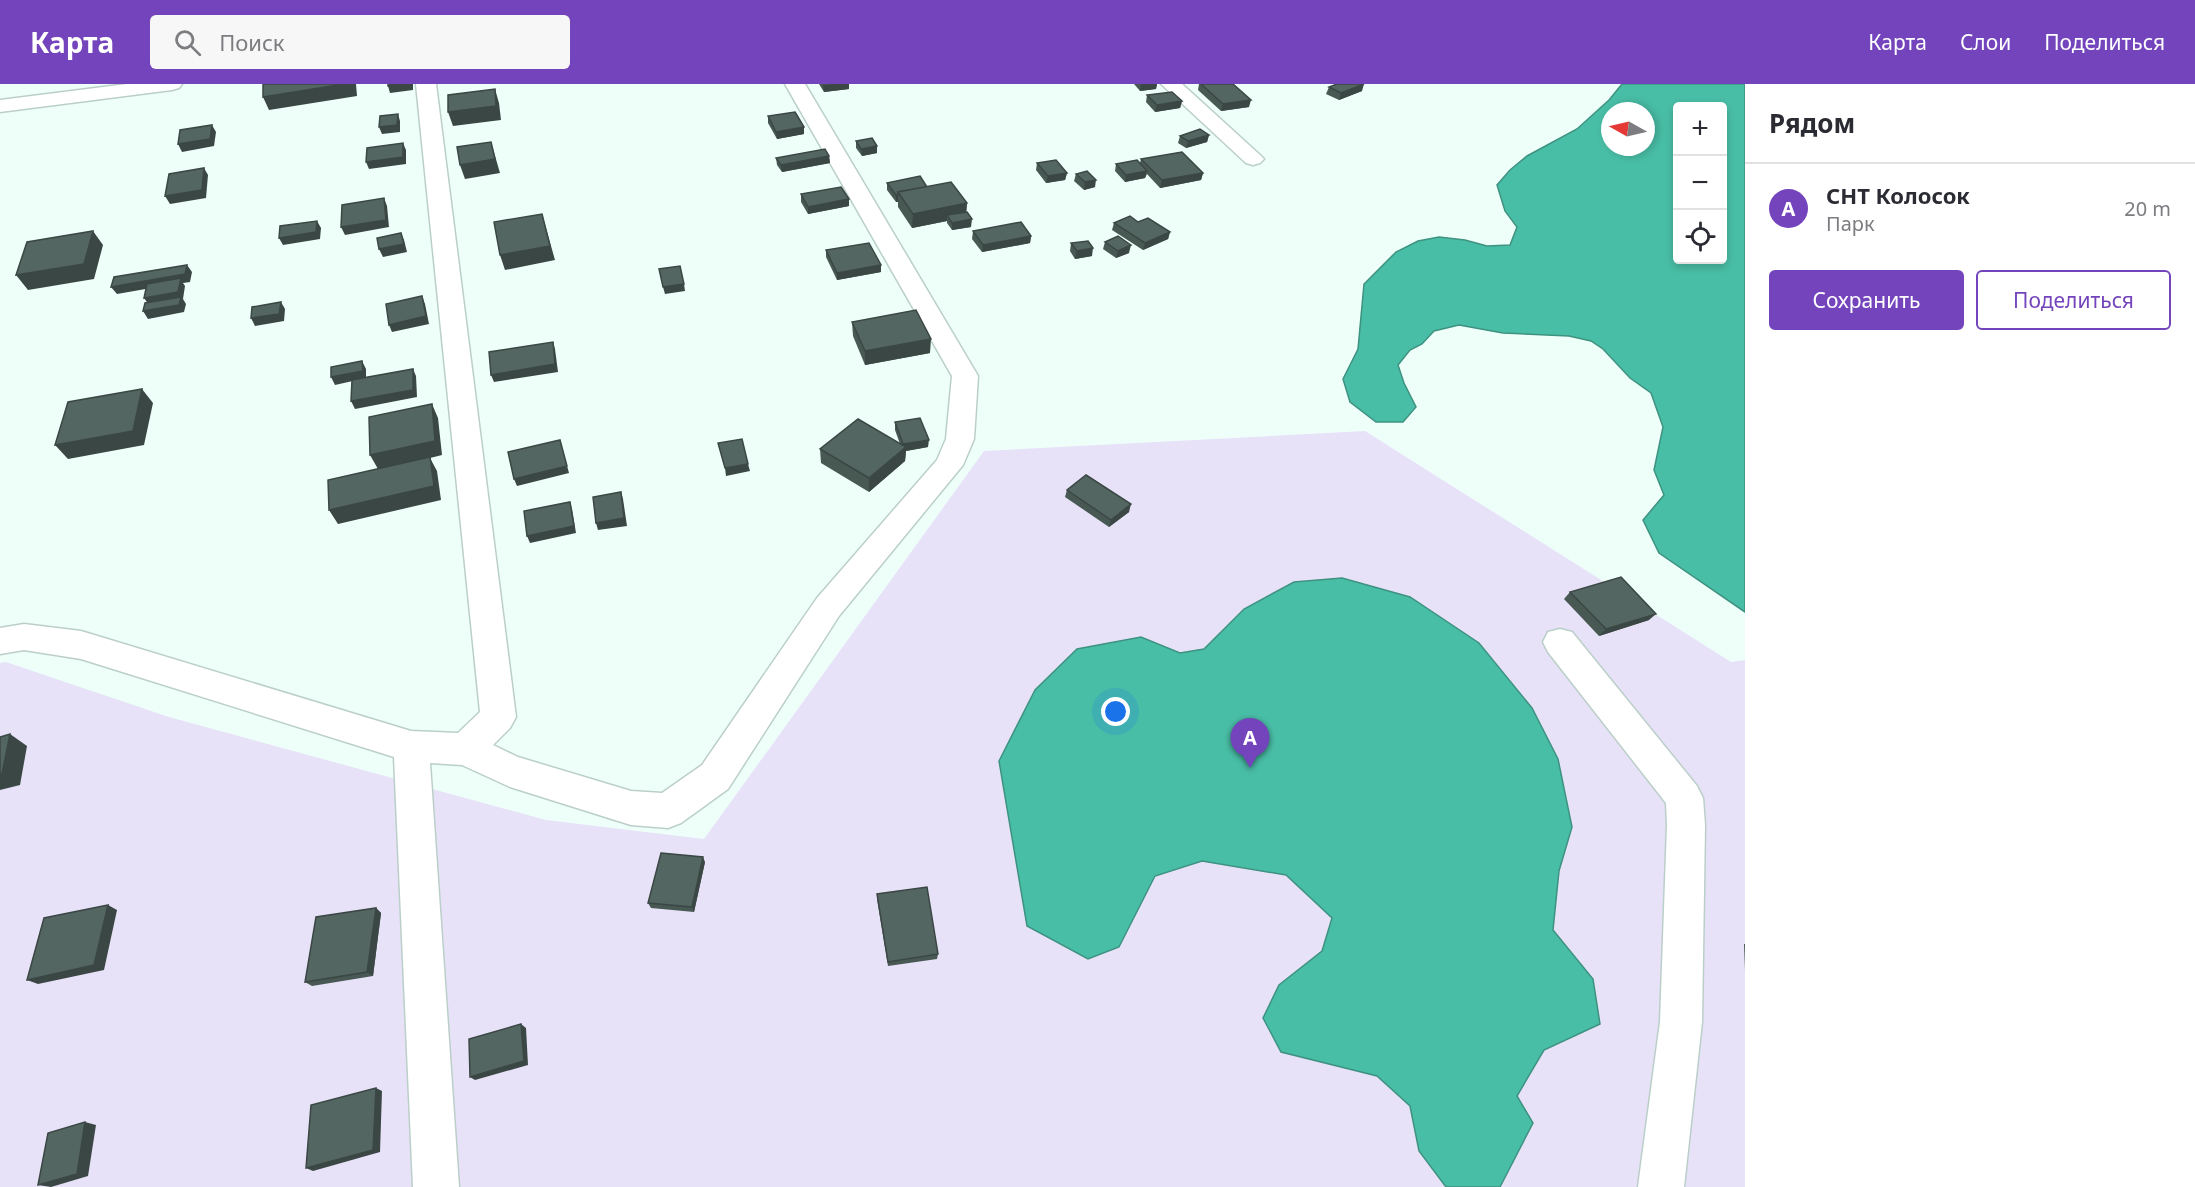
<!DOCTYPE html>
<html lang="ru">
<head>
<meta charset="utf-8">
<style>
  body { margin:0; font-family:"Noto Sans",sans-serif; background:#f7f7f7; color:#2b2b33 }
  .controls { position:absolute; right:18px; top:18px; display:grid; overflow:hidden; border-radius:6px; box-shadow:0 3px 9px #0003 }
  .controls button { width:54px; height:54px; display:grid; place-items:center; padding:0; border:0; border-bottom:2px solid #e1e1e2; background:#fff; color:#2b2b33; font:30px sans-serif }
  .compass { position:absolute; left:1601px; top:18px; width:54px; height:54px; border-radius:50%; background:#fff; box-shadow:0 3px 9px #0003; rotate:278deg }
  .you { position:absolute; left:1116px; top:628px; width:21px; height:21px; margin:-15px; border:4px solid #fff; border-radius:50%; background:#1a73e8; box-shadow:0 0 0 9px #1a73e833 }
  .badge { display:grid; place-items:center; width:39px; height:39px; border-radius:50%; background:#7344bc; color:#fff; font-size:20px; font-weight:700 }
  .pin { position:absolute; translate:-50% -50px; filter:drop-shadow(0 2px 3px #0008) }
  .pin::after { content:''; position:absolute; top:32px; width:21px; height:18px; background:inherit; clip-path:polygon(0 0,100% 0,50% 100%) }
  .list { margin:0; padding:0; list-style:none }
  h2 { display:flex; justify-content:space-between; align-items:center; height:78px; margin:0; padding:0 24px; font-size:26px }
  h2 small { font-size:20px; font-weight:400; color:#7c7c81 }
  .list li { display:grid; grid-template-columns:39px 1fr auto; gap:18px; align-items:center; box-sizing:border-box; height:90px; padding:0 24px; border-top:2px solid #e1e1e2 }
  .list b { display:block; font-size:22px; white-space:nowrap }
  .list p { margin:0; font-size:20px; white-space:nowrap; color:#7c7c81 }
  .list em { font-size:20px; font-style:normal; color:#7c7c81 }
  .actions { display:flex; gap:12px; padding:18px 24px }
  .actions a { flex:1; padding:14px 0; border:2px solid #7344bc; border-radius:6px; text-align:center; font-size:21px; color:#7344bc }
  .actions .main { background:#7344bc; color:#fff }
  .icon { flex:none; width:33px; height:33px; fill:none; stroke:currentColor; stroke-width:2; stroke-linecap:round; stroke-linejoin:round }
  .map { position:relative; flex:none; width:1745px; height:1103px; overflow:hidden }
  header { display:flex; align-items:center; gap:36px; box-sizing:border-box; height:84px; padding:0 30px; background:#7344bc; color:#fff }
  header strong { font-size:28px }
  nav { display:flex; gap:33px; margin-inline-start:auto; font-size:21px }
  .search { width:420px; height:54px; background:#f7f7f7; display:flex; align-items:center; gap:15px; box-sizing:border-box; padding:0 21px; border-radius:6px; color:#7c7c81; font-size:22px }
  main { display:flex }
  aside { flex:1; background:#fff }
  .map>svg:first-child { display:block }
</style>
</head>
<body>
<header>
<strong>Карта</strong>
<div class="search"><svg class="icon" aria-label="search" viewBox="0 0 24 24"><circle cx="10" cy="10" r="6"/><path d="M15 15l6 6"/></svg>Поиск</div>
<nav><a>Карта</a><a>Слои</a><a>Поделиться</a></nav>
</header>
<main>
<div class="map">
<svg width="1745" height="1103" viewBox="0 0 1745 1103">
  <rect width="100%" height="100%" fill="#eefffa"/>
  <!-- green -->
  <polygon fill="#e8e2f9" points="1365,347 1731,578 1745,576 1745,1103 0,1103 0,579 6,578 169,633 546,736 704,755 984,367"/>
  <!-- water -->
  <g fill="#49bea6" stroke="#3e9280" stroke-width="1.5" fill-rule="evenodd">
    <path d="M1622,0H1745V528L1659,469L1643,436L1664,411L1654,386L1663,343L1651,309L1630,294L1603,265L1591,257L1569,252L1503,249L1459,241L1434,247L1422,260L1410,266L1398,281L1404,299L1416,323L1403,338H1376L1350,318L1343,295L1358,265L1364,200L1396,168L1418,157L1439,153L1465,156L1487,162L1510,161L1517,143L1505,127L1497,101L1510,86L1527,72L1577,45L1609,16ZM1678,22H1722V176H1678ZM1610,27H1646V63H1610Z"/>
    <polygon points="1342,494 1410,513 1479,559 1532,624 1558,675 1572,743 1559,787 1553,846 1593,895 1600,940 1544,966 1517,1012 1533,1039 1500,1103 1446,1103 1419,1067 1410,1022 1377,992 1281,968 1263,934 1279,901 1322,867 1332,834 1286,791 1202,777 1155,792 1119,863 1088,875 1027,842 999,677 1035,606 1077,565 1141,553 1180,569 1204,565 1244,525 1294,498"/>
  </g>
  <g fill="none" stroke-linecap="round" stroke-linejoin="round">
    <defs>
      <g id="minor">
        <polygon points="127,0 182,0 179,4 172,6 0,28 0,16"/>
        <polygon points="416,0 436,0 516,633 510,644 493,661 518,673 631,707 662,709 702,681 817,514 937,376 946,355 952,292 785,0 805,0 978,292 974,355 963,381 839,532 728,705 681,739 668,744 631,741 510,703 462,681 430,679 459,1103 413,1103 394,673 81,575 24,566 0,570 0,544 24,540 81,547 411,647 458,649 480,628"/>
        <polygon points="1161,0 1182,0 1260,71 1264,75 1260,79 1253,81 1246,79"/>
        <polygon points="1560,545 1572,548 1697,702 1703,714 1705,741 1702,938 1684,1103 1638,1103 1660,938 1667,741 1666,719 1548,568 1543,558 1548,548"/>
      </g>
    </defs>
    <!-- minor casing -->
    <use href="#minor" stroke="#bbcfc9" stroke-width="3"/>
    <!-- minor -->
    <use href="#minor" fill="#fff" fill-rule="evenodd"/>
  </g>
  <!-- wall -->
  <g fill="#485853">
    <polygon points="819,0 849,0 849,5 824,8"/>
    <polygon points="1134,0 1157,0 1156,5 1140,7"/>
    <polygon points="1199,0 1233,0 1249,23 1221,27 1198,6"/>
    <polygon points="1329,3 1362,7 1339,16 1326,10"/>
    <polygon points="1147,11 1182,17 1180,24 1155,28 1146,18"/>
    <polygon points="768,32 804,43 804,50 777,55 768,39"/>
    <polygon points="1209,51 1207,58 1186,64 1178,59 1180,52"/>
    <polygon points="856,57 877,69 862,72 856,64"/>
    <polygon points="829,72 830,79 782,88 777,81 776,74"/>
    <polygon points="1141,75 1203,89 1201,96 1160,104 1147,90 1145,94 1125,98 1115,87 1116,80 1140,79"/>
    <polygon points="1037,79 1067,89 1065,96 1046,99 1036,86"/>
    <polygon points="1076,90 1095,103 1084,106 1074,97"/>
    <polygon points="887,99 927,103 967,119 966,128 971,143 952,146 947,139 947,137 912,144 898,123 898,118 896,118 887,106"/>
    <polygon points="801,110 849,115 849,122 808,130 801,118"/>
    <polygon points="1138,138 1170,148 1168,155 1143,166 1112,146 1114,139"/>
    <polygon points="973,147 1031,152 1030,159 982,168 972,155"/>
    <polygon points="1105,158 1129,169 1116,174 1103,165"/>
    <polygon points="1071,159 1092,172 1075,175 1070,167"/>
    <polygon points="826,166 881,181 881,188 837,196 826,173"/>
    <polygon points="852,238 930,269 865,281 853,252"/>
    <polygon points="895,338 928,363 906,367 905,377 869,408 821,379 820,365 900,360 895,346"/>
    <polygon points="1067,406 1129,428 1109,443 1065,413"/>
    <polygon points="1570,508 1649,536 1599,552 1564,515"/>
    <polygon points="705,778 694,828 651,824 648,819"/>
    <polygon points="877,810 938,870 937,875 888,882 877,815"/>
    <polygon points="376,824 381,829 373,892 312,902 305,898"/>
    <polygon points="1744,860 1745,860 1745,886"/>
  </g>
  <!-- shaded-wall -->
  <g fill="#3b4744">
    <polygon points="344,0 356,0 357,12 269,26 263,13"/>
    <polygon points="404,0 413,0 413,6 390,9 388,2"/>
    <polygon points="833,0 849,0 849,5 824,8 823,1"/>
    <polygon points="1141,0 1157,0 1156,5 1140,7"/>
    <polygon points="1364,0 1362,7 1339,16 1341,9"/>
    <polygon points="495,5 499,19 501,36 453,42 448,28"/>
    <polygon points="1251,16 1249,23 1221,27 1223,20"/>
    <polygon points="1182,17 1180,24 1155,28 1157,21"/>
    <polygon points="398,30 400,37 400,48 382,50 379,43"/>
    <polygon points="212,41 216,48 214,62 182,68 178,60"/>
    <polygon points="804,43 804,50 777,55 776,48"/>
    <polygon points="1209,51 1207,58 1186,64 1188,57"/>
    <polygon points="491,58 500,89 465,95 460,81"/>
    <polygon points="403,59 406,66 406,80 369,85 366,78"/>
    <polygon points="877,62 877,69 862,72 861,65"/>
    <polygon points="829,72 830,79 782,88 781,81"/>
    <polygon points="204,84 208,91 206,114 170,120 165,112"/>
    <polygon points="1147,87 1145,94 1125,98 1126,91"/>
    <polygon points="1067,89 1065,96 1046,99 1048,92"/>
    <polygon points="1203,89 1201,96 1160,104 1162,96"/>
    <polygon points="1096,96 1095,103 1084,106 1085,98"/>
    <rect x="896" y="111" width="2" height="7"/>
    <polygon points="384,114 387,122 389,143 345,151 341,143"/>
    <polygon points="849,115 849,122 808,130 808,123"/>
    <polygon points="967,119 966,133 947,131 947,137 912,144 913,130"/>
    <polygon points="542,130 555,176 505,186 500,171"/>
    <polygon points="972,135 971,143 952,146 952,139"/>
    <polygon points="317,137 321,144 320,155 283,161 279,154"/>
    <polygon points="93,147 103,161 94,195 28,206 16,191"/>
    <polygon points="1170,148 1168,155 1143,166 1145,159"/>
    <polygon points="401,149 404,156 407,168 383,173 379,165"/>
    <polygon points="1031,152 1030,159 982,168 983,161"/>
    <polygon points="1131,161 1129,169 1116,174 1118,167"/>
    <polygon points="1093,164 1092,172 1075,175 1077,167"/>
    <polygon points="187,181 192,188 190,198 183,199 185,202 183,215 186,220 184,228 148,235 143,227 149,221 144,214 180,199 117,210 111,203"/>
    <polygon points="881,181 881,188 837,196 837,189"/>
    <polygon points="684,200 685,207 665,210 663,203"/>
    <polygon points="422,212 425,220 429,240 392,248 389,241"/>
    <polygon points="281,218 285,225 284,237 255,242 251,234"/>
    <polygon points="931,255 930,269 865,281 865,267"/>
    <polygon points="553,258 555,265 558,288 494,298 491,291"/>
    <polygon points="362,277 366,285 366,294 335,301 331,293"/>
    <polygon points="413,285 416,292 417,313 355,325 351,317"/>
    <polygon points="142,305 153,319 144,361 68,375 55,361"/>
    <polygon points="432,320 438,334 442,371 430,374 437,387 441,416 338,440 329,426 378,385 370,371"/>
    <polygon points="560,356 569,389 517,402 514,395"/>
    <polygon points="929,356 928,363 906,367 905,377 869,408 869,394 903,366 903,360"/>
    <polygon points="748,380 750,387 726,392 725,384"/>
    <polygon points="621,408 623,415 627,442 598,446 596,439"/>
    <polygon points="570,418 572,425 576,449 530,459 527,452"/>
    <polygon points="1131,420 1129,428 1109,443 1111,436"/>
    <polygon points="1656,530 1649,536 1599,552 1606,545"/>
    <polygon points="10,650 27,662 20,701 0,706 0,690"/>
    <polygon points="703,773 705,778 694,828 692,823"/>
    <polygon points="108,821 117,826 104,886 38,900 27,896"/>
    <polygon points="376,824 381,829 373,892 367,888"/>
    <polygon points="521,940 526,944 528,981 475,996 470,993"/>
    <polygon points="376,1004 382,1007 380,1068 313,1087 306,1084"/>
    <polygon points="85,1038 96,1041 88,1092 51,1103 38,1101"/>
  </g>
  <!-- building -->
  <g fill="#546661" stroke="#3b4744" stroke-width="1.5">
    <polygon points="263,0 344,0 263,13"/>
    <polygon points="388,0 404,0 388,2"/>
    <polygon points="1201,0 1233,0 1251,16 1223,20"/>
    <polygon points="1337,0 1364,0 1341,9 1329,3"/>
    <polygon points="495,5 496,22 448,28 448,11"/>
    <polygon points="1172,8 1182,17 1157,21 1147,11"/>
    <polygon points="795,28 804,43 776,48 768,32"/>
    <polygon points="398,30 397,41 379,43 380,32"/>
    <polygon points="212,41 210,55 178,60 180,46"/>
    <polygon points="1200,45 1209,51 1188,57 1180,52"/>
    <polygon points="872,54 877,62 861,65 856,57"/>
    <polygon points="491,58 495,75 460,81 457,63"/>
    <polygon points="403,59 403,73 366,78 367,64"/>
    <polygon points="825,65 829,72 781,81 776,74"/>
    <polygon points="1182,68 1203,89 1162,96 1141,75"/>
    <polygon points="1056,76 1067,89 1048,92 1037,79"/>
    <polygon points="1137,76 1147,87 1126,91 1116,80"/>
    <polygon points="204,84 202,106 165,112 169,90"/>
    <polygon points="1087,87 1096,96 1085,98 1076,90"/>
    <polygon points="920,92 927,103 898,108 898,111 896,111 887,99"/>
    <polygon points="951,98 967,119 913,130 898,108"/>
    <polygon points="841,103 849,115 808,123 801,110"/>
    <polygon points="384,114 386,136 341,143 342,121"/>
    <polygon points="967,128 972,135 952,139 947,131"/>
    <polygon points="542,130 550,162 500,171 494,138"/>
    <polygon points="1130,132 1138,138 1148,134 1170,148 1145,159 1114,139"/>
    <polygon points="317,137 316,148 279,154 280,142"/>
    <polygon points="1021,138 1031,152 983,161 973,147"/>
    <polygon points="93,147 84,180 16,191 27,158"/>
    <polygon points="401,149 404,160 379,165 377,154"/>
    <polygon points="1118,152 1131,161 1118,167 1105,158"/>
    <polygon points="1088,157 1093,164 1077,167 1071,159"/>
    <polygon points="869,159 881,181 837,189 826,166"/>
    <polygon points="187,181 185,190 111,203 114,193"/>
    <polygon points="680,182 684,200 663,203 659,185"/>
    <polygon points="181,194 178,208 144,214 147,200"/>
    <polygon points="422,212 426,232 389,241 386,220"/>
    <polygon points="181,213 179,221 143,227 145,219"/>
    <polygon points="281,218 279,230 251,234 252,223"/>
    <polygon points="916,226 931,255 865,267 852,238"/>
    <polygon points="553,258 555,280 491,291 489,268"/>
    <polygon points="362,277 363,287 331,293 331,283"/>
    <polygon points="413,285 413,306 351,317 352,296"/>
    <polygon points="142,305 133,347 55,361 68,318"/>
    <polygon points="432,320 435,357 370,371 369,333"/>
    <polygon points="920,334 929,356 903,360 895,338"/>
    <polygon points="858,335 906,363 869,394 820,365"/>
    <polygon points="742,355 748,380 725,384 718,359"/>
    <polygon points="560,356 567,382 514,395 508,368"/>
    <polygon points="430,373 434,402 329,426 328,396"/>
    <polygon points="1086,391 1131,420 1111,436 1067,406"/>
    <polygon points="621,408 624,434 596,439 593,413"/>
    <polygon points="570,418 574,442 527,452 524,427"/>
    <polygon points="1621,493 1656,530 1606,545 1570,508"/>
    <polygon points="10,650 2,690 0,690 0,653"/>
    <polygon points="661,769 703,773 692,823 648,819"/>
    <polygon points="927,803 938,870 888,878 877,810"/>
    <polygon points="108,821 94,881 27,896 44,834"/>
    <polygon points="376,824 367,888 305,898 316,833"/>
    <polygon points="521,940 524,977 470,993 469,955"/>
    <polygon points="376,1004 373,1066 306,1084 311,1021"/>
    <polygon points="85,1038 77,1090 38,1101 48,1049"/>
  </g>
</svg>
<div class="controls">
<button>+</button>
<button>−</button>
<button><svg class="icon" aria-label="locate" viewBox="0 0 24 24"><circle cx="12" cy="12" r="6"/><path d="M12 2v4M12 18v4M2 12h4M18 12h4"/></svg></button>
</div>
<svg class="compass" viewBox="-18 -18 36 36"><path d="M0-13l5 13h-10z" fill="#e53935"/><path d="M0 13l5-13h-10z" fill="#7c7c81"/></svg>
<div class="you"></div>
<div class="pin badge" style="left:1250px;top:684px">A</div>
</div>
<aside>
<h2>Рядом<small></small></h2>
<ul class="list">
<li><span class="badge">A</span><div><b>СНТ Колосок</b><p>Парк</p></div><em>20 m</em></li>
</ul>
<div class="actions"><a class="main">Сохранить</a><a>Поделиться</a></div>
</aside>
</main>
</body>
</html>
